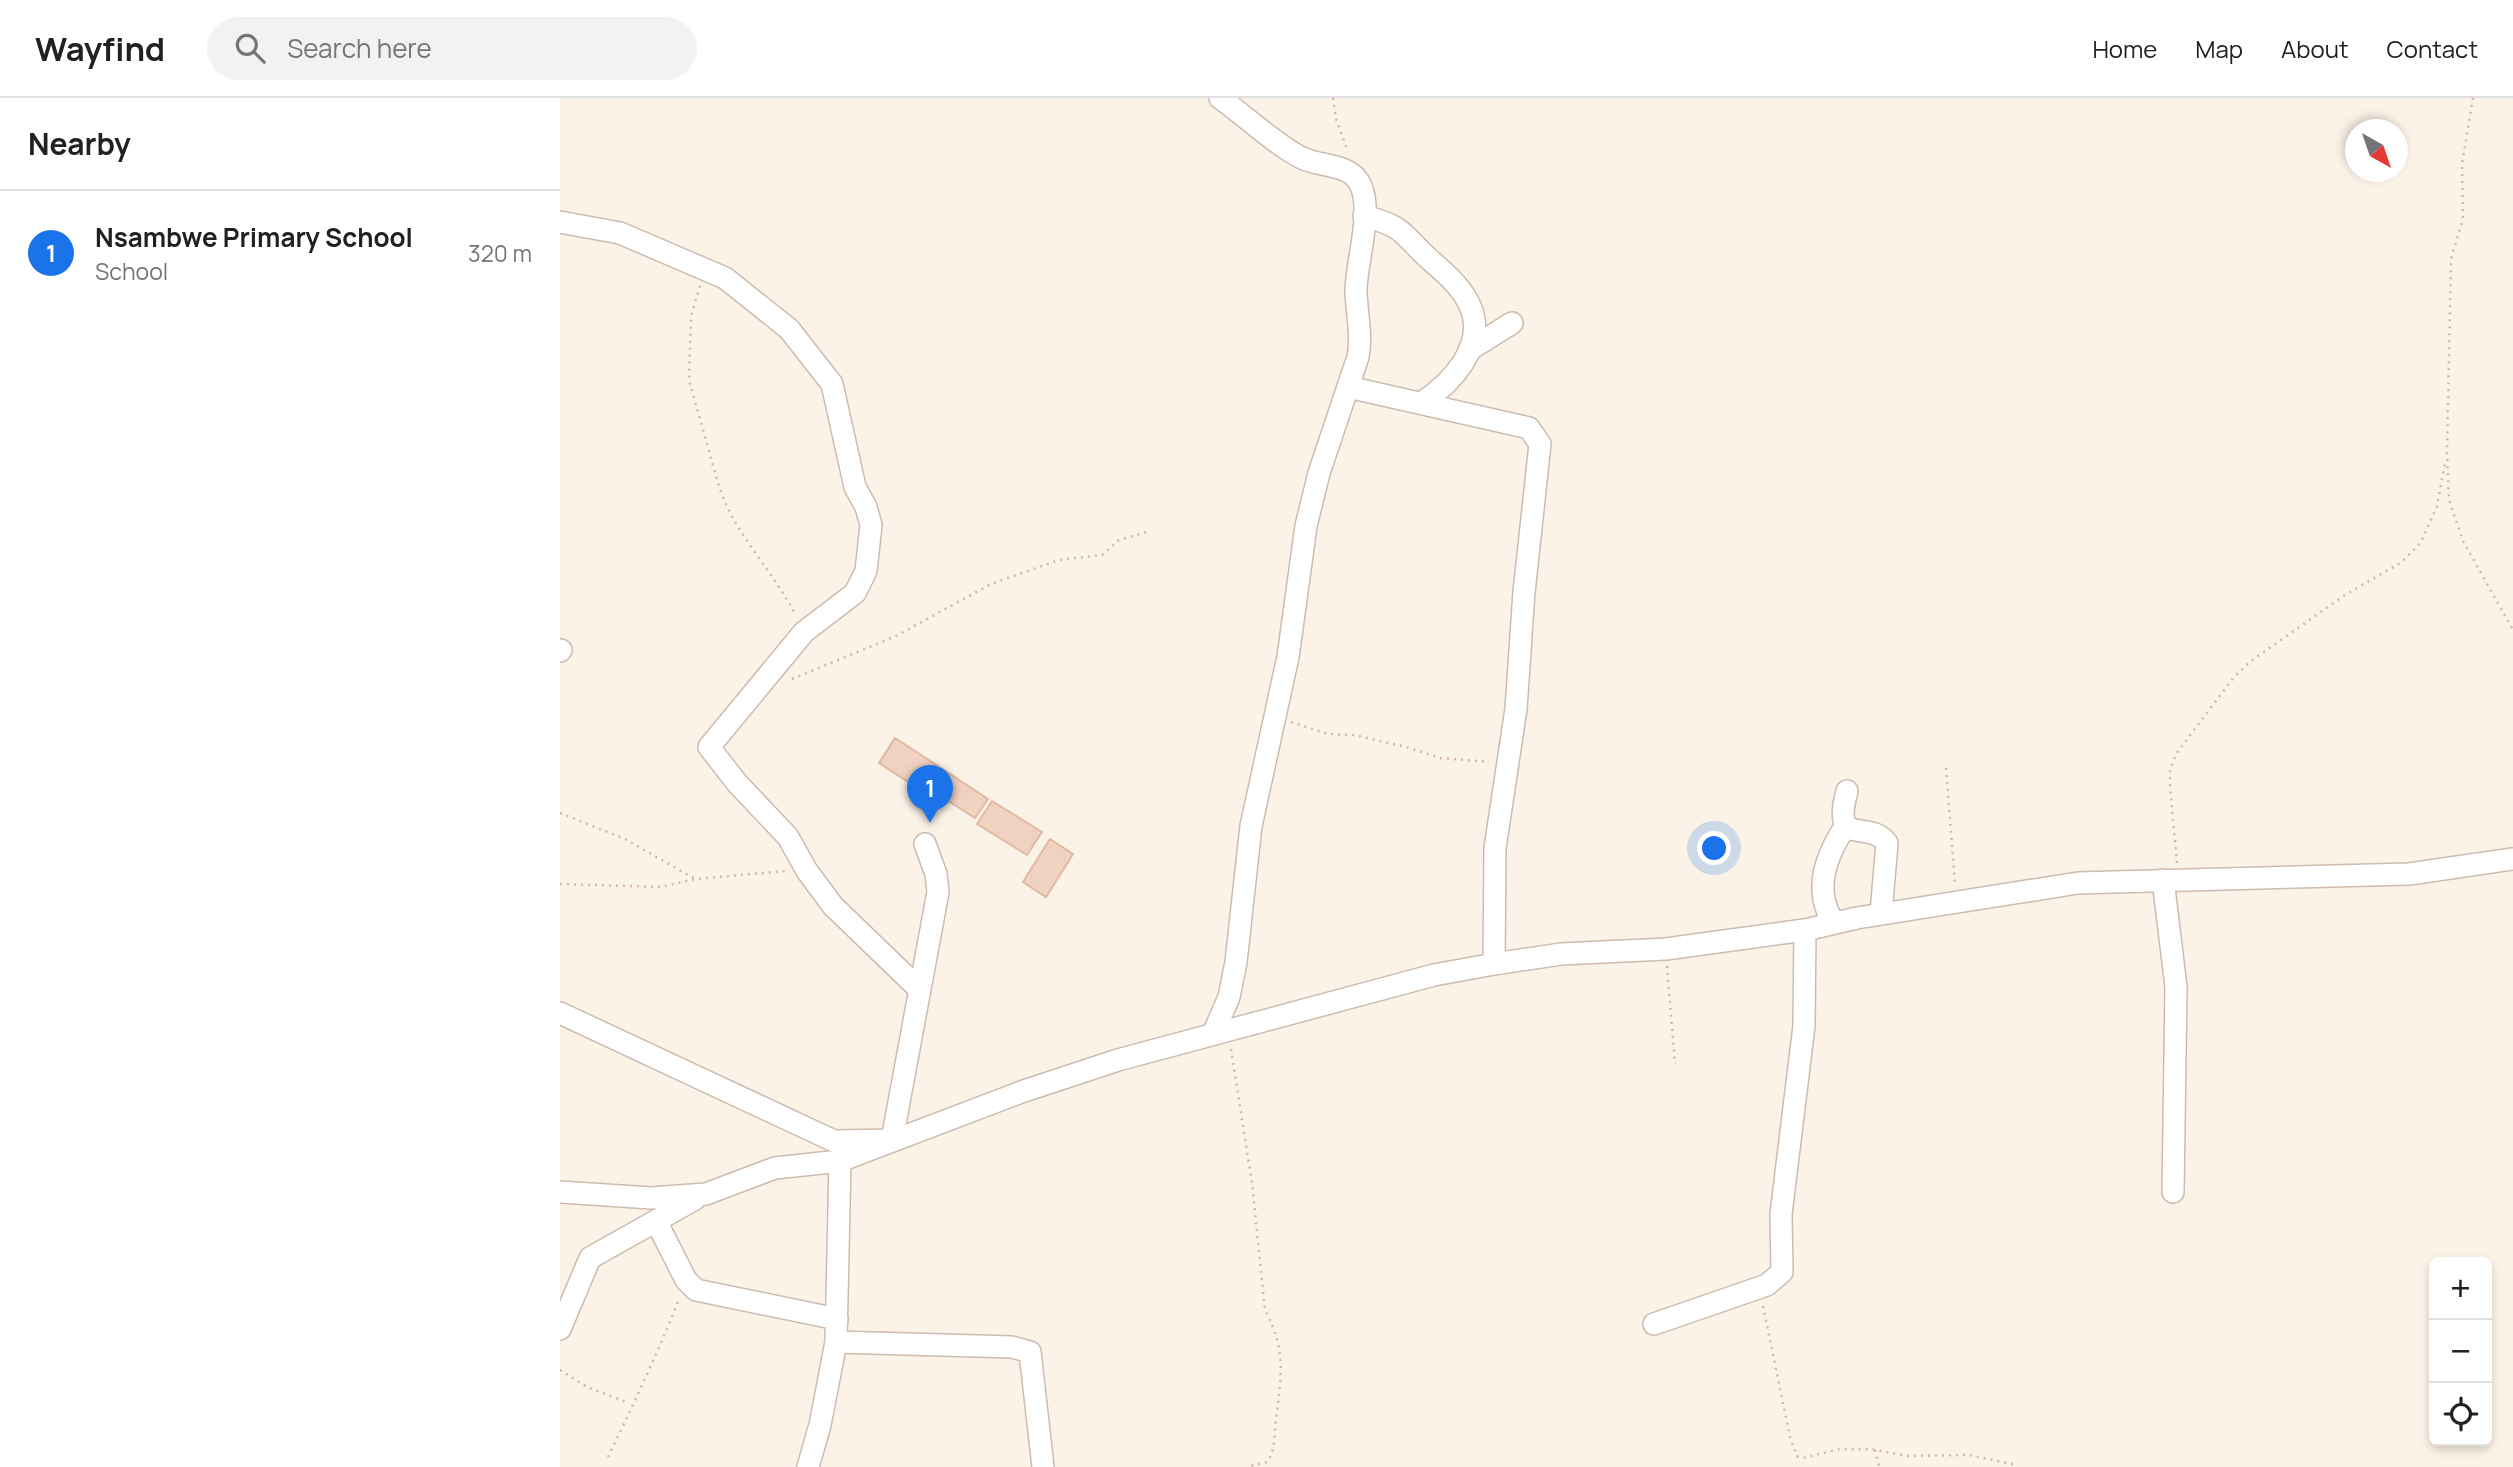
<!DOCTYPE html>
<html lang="en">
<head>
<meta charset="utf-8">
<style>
  body { margin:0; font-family:Manrope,sans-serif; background:#f2f2f2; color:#202124 }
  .controls { position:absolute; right:21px; bottom:21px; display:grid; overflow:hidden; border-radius:10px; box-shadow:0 4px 10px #0003 }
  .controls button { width:63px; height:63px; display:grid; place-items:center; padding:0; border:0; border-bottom:2px solid #e0e0e0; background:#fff; color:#202124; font:35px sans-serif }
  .compass { position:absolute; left:1785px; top:21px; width:63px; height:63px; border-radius:50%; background:#fff; box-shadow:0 4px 10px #0003; rotate:140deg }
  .you { position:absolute; left:1155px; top:751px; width:24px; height:24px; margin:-18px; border:5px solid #fff; border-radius:50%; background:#1a73e8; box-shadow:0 0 0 10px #1a73e833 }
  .badge { display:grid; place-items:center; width:46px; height:46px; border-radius:50%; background:#1a73e8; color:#fff; font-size:23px; font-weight:700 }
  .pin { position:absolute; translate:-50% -58px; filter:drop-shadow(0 2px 4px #0008) }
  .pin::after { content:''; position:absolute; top:37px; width:24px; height:21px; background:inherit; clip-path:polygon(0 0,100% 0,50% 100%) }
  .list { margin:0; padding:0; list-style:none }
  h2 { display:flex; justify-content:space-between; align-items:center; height:91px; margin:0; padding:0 28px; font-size:30px }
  h2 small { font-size:23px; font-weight:400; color:#757577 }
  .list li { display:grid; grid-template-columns:46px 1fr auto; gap:21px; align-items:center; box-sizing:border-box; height:126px; padding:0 28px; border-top:2px solid #e0e0e0 }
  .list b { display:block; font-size:26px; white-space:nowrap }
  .list p { margin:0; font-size:23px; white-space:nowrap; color:#757577 }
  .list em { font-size:23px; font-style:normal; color:#757577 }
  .icon { flex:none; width:38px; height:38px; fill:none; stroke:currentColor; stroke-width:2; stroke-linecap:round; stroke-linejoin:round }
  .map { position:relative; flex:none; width:1953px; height:1369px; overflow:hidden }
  header { display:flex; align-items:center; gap:42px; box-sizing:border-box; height:98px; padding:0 35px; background:#fff; border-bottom:2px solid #e0e0e0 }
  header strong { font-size:33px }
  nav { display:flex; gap:38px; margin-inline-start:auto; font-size:24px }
  .search { width:490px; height:63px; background:#f2f2f2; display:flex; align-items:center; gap:18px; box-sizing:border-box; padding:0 24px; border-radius:38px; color:#757577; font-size:26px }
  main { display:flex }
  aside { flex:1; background:#fff }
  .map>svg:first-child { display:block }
</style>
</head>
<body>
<header>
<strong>Wayfind</strong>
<div class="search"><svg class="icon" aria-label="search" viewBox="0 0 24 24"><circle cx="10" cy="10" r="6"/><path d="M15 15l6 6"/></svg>Search here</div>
<nav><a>Home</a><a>Map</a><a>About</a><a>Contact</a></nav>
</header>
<main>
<aside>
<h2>Nearby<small></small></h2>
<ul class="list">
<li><span class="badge">1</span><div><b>Nsambwe Primary School</b><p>School</p></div><em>320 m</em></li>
</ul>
</aside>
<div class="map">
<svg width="1953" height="1369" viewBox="0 0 1953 1369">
  <rect width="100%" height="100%" fill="#fcf3e8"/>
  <!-- building -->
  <g fill="#f0d2c1" stroke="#e2b8a2" stroke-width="2">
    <polygon points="335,640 378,668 362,693 319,665"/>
    <polygon points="381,670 428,701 415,720 368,690"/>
    <polygon points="432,703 482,734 467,757 417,726"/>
    <polygon points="490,741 513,756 486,799 463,784"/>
  </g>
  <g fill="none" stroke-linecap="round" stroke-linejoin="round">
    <defs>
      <g id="minor">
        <path d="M804,118C845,129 840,134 869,161C885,175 903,190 911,210C926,249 891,285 863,304"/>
        <polyline points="0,124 60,135 165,180 229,231 272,286 295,389 306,409 311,427 306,473 295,495 244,534 149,649 177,685 228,739 247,773 273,808 358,890"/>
        <polyline points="909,252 952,225"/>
        <polyline points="788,289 969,330 980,346 964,494 956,611 935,750 934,866"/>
        <polyline points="0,553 1,552"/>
        <path d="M1287,693C1271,752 1308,720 1327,745L1321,816"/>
        <polyline points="1603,782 1616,889 1613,1094"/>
        <path d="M1274,825C1252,792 1266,758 1286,727"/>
        <polyline points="0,915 274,1043 332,1042 378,794 376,776 365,746"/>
        <path d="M653,936L669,899L676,864L691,728L728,559L746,428L759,375L798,259C802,236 797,218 796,195C795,167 815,111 799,84C787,65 760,69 742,60C716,47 684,17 660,0"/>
        <polyline points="0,1094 91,1100 146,1096 215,1070 280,1063 464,993 558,962 874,877 934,866 1001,856 1106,851 1245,832 1297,820 1518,785 1849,776 1953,761"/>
        <polyline points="97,1125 126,1182 136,1192 277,1221"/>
        <polyline points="1094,1226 1207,1187 1222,1174 1221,1116 1244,928 1245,832"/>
        <polyline points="0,1231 30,1160 135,1101"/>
        <polyline points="276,1244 452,1249 470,1254 483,1369"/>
        <polyline points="248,1369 260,1327 276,1244 280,1063"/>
      </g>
    </defs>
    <!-- minor casing -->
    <use href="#minor" stroke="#cdbbae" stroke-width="24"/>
    <!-- path -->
    <g stroke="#d5b5a3" stroke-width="2.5" stroke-dasharray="2 5" stroke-linecap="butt">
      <polyline points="773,0 776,21 788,54"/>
      <polyline points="1913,0 1902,66 1903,121 1891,161 1887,355 1889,402 1903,443 1953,532"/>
      <path d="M140,188L131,218L129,282L158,385C173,435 213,472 236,518"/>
      <polyline points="232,581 336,538 431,486 499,462 542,457 559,442 590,433"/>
      <polyline points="731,624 768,636 794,637 846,649 880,660 929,664"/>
      <polyline points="1386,670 1395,785"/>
      <polyline points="0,715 65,741 135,781"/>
      <polyline points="1617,765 1610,689 1610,673 1616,656 1674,579 1691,563 1785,497 1842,464 1861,444 1877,408 1885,365"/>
      <polyline points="0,786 101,789 135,781 226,773"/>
      <polyline points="1107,868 1115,966"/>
      <path d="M671,951L692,1085L705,1212C727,1253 721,1278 716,1321C714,1335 716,1352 707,1364L687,1369"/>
      <polyline points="1203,1208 1230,1339 1237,1358 1243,1360 1280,1351 1310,1351 1348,1358 1409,1357 1457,1367"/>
      <polyline points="0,1272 27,1289 69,1305"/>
      <polyline points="1315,1352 1319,1369"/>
      <path d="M48,1359C73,1307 98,1255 119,1201"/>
    </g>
    <!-- minor -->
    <use href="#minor" stroke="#fff" stroke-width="21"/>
  </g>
</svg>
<div class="controls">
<button>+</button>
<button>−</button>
<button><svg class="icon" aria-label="locate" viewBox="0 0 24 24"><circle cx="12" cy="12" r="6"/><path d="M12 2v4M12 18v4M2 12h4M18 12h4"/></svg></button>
</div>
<svg class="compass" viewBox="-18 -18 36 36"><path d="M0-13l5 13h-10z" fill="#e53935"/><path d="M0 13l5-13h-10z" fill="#757577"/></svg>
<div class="you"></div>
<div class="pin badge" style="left:370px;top:725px">1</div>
</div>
</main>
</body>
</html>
